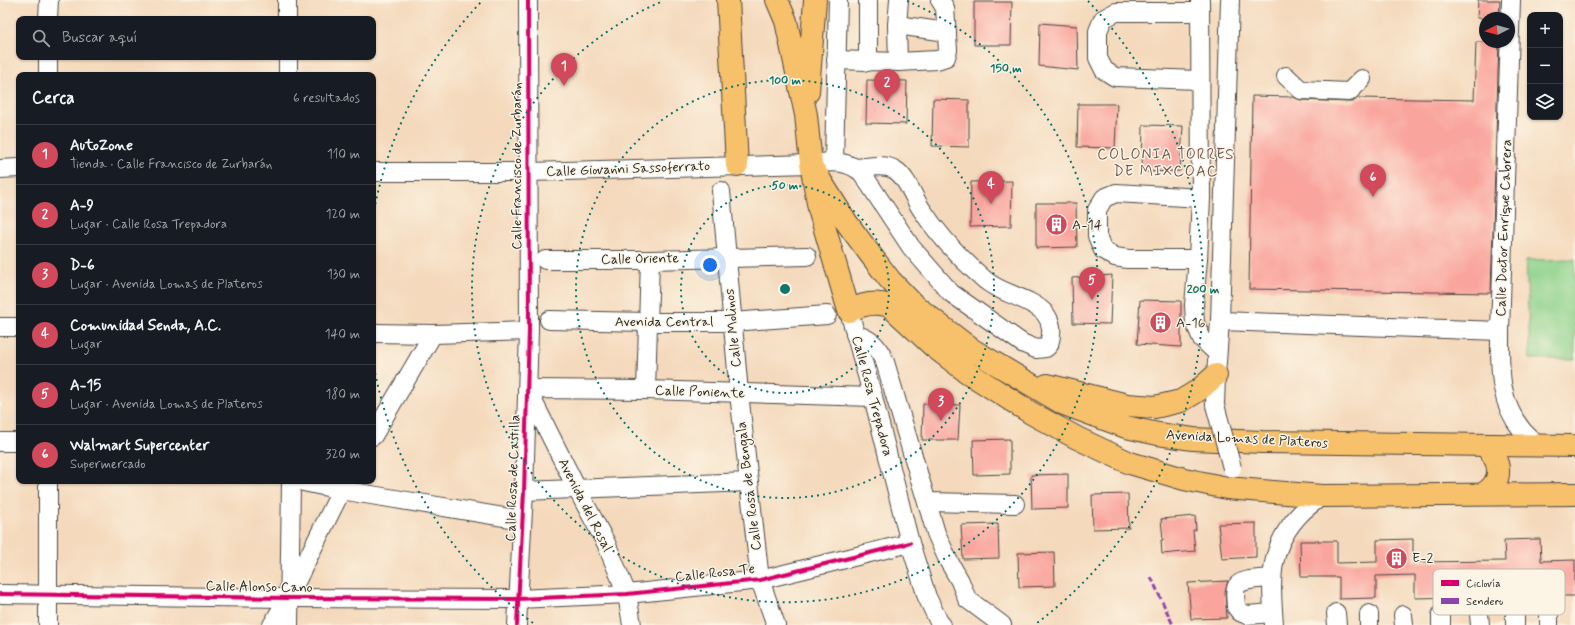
<!DOCTYPE html>
<html lang="es">
<head>
<meta charset="utf-8">
<style>
  body { margin:0; font-family:Mynerve,sans-serif; background:#20242c; color:#f1f3f6 }
  .controls { position:absolute; right:12px; top:12px; display:grid; overflow:hidden; border-radius:8px; box-shadow:0 1px 3px #0004 }
  .controls button { width:36px; height:36px; display:grid; place-items:center; padding:0; border:0; border-bottom:1px solid #363941; background:#171b24; color:#f1f3f6; font:20px sans-serif }
  .compass { position:absolute; left:1479px; top:12px; width:36px; height:36px; border-radius:50%; background:#171b24; box-shadow:0 1px 3px #0004; rotate:264deg }
  .you { position:absolute; left:710px; top:265px; width:14px; height:14px; margin:-10px; border:3px solid #fff; border-radius:50%; background:#1a73e8; box-shadow:0 0 0 6px #1a73e833 }
  .badge { display:grid; place-items:center; width:26px; height:26px; border-radius:50%; background:#d1495b; color:#fff; font-size:13px; font-weight:700 }
  .pin { position:absolute; translate:-50% -33px; filter:drop-shadow(0 1px 2px #0008) }
  .pin::after { content:''; position:absolute; top:21px; width:14px; height:12px; background:inherit; clip-path:polygon(0 0,100% 0,50% 100%) }
  .list { margin:0; padding:0; list-style:none }
  h2 { display:flex; justify-content:space-between; align-items:center; height:52px; margin:0; padding:0 16px; font-size:17px }
  h2 small { font-size:13px; font-weight:400; color:#9ea1a6 }
  .list li { display:grid; grid-template-columns:26px 1fr auto; gap:12px; align-items:center; box-sizing:border-box; height:60px; padding:0 16px; border-top:1px solid #363941 }
  .list b { display:block; font-size:15px; white-space:nowrap }
  .list p { margin:0; font-size:13px; white-space:nowrap; color:#9ea1a6 }
  .list em { font-size:13px; font-style:normal; color:#9ea1a6 }
  .icon { flex:none; width:22px; height:22px; fill:none; stroke:currentColor; stroke-width:2; stroke-linecap:round; stroke-linejoin:round }
  .map { position:relative; flex:none; width:1575px; height:625px; overflow:hidden }
  .search { position:absolute; background:#171b24; box-shadow:0 1px 3px #0004; left:16px; top:16px; width:360px; height:44px; display:flex; align-items:center; gap:10px; box-sizing:border-box; padding:0 14px; border-radius:8px; color:#9ea1a6; font-size:15px }
  .panel { position:absolute; background:#171b24; box-shadow:0 1px 3px #0004; left:16px; top:72px; width:360px; height:412px; border-radius:8px }
  .map>svg:first-child { display:block }
</style>
</head>
<body>
<div class="map">
<svg width="1575" height="625" viewBox="0 0 1575 625">
  <rect width="100%" height="100%" fill="#fcf5e5"/>
  <filter id="ink" filterUnits="userSpaceOnUse"><feTurbulence type="fractalNoise" baseFrequency=".025" numOctaves="2"/><feDisplacementMap in="SourceGraphic" scale="8" xChannelSelector="R" yChannelSelector="G"/><feConvolveMatrix kernelMatrix="1 2 1 2 8 2 1 2 1" color-interpolation-filters="sRGB"/></filter>
  <filter id="wash" filterUnits="userSpaceOnUse"><feTurbulence type="fractalNoise" baseFrequency=".012" numOctaves="4" result="noise"/><feDisplacementMap in="SourceGraphic" scale="16" xChannelSelector="R" yChannelSelector="G"/><feGaussianBlur stdDeviation="0.9" result="paint"/><feColorMatrix in="noise" values="0 0 0 0 0 0 0 0 0 0 0 0 0 0 0 0 0 1.4 0 .05"/><feComposite in="paint" operator="in"/></filter>
  <g filter="url(#wash)">
    <rect width="100%" height="100%" fill="#f4d9bc"/>
    <!-- green -->
    <polygon fill="#8cd18a" stroke="#5c7e5a" points="1575,259 1575,359 1530,359 1526,260"/>
    <g id="blocks">
      <!-- building -->
      <g fill="#f9a59d">
        <polygon points="1478,0 1500,0 1499,18 1477,18"/>
        <polygon points="974,2 1012,2 1011,45 974,45"/>
        <polygon points="1040,23 1077,26 1078,70 1039,66"/>
        <polygon points="1476,42 1499,42 1491,293 1249,289 1252,96 1293,97 1301,100 1349,102 1353,102 1358,98 1474,100"/>
        <polygon points="867,80 907,81 906,124 866,123"/>
        <polygon points="933,99 969,100 969,147 932,146"/>
        <polygon points="1078,104 1117,104 1115,148 1077,147"/>
        <polygon points="1143,125 1183,126 1180,171 1142,172"/>
        <polygon points="1012,181 1011,226 970,227 971,182"/>
        <polygon points="1036,203 1076,203 1077,247 1036,248"/>
        <polygon points="1112,275 1110,324 1073,323 1072,278"/>
        <polygon points="1140,300 1181,301 1181,347 1137,344"/>
        <polygon points="923,404 960,405 958,440 922,440"/>
        <polygon points="1010,439 1010,474 974,475 973,440"/>
        <polygon points="1068,474 1068,508 1032,509 1031,475"/>
        <polygon points="1128,494 1129,528 1093,529 1092,495"/>
        <polygon points="1195,516 1196,530 1193,530 1195,551 1162,554 1161,540 1163,540 1161,519"/>
        <polygon points="1256,523 1256,557 1222,559 1218,524"/>
        <polygon points="998,524 999,558 963,559 961,525"/>
        <polygon points="1413,539 1413,562 1505,561 1504,540 1540,539 1541,561 1575,560 1575,596 1543,596 1542,574 1502,575 1502,596 1415,598 1415,575 1376,576 1376,598 1339,599 1339,577 1301,577 1300,541 1337,541 1337,563 1377,562 1377,540"/>
        <polygon points="1054,552 1055,586 1019,587 1018,553"/>
        <polygon points="1228,581 1225,592 1227,618 1191,619 1188,583"/>
      </g>
    </g>
  </g>
  <g filter="url(#ink)">
    <use href="#blocks" fill-opacity="0" stroke="#494541" stroke-width="1"/>
    <g fill="none" stroke-linecap="round" stroke-linejoin="round">
      <defs>
        <g id="minor">
          <polyline points="287,0 287,19"/>
          <polyline points="1200,0 1201,198 1198,259 1194,305 1195,323 1202,339 1217,353"/>
          <path d="M1511,0L1500,331C1500,366 1498,401 1522,430C1526,435 1532,440 1537,445"/>
          <polyline points="48,19 49,0"/>
          <polyline points="897,25 947,32"/>
          <polyline points="288,57 288,75"/>
          <polyline points="836,60 898,62 937,60 946,57 948,50 945,8 940,0"/>
          <polyline points="868,62 868,0"/>
          <polyline points="898,62 897,25 899,0"/>
          <polyline points="48,75 48,57"/>
          <polyline points="1286,76 1301,90 1349,92 1362,79"/>
          <polyline points="1199,80 1115,77 1104,70 1098,58 1098,31 1103,19 1116,12 1199,12"/>
          <polyline points="834,161 838,0"/>
          <polyline points="0,169 19,168"/>
          <path d="M373,172H529L811,164C830,162 846,159 862,173L911,247L951,293L1022,343L1036,349L1046,348L1049,345C1063,299 1009,301 985,280C962,260 939,236 922,210C914,199 907,177 895,170C885,163 868,167 856,168"/>
          <polyline points="721,191 739,393 760,580 776,625"/>
          <polyline points="1198,259 1128,259 1115,257 1103,250 1097,236 1097,210 1104,198 1116,193 1201,198"/>
          <polyline points="545,260 650,260 807,256"/>
          <polyline points="849,311 873,397 910,543 927,597 939,622 942,625"/>
          <polyline points="549,320 648,322 732,322 827,315"/>
          <polyline points="1220,321 1500,331"/>
          <polyline points="0,327 19,327"/>
          <polyline points="373,333 433,334 529,331"/>
          <path d="M855,334C871,339 878,346 885,362L936,533L948,560L960,581L967,599L1002,625"/>
          <polyline points="646,390 650,260"/>
          <polyline points="1215,405 1216,375 1220,321 1230,0"/>
          <polyline points="373,436 433,334"/>
          <polyline points="0,442 19,442"/>
          <polyline points="299,481 341,490 522,520"/>
          <polyline points="524,491 749,482"/>
          <polyline points="928,502 1015,504"/>
          <path d="M1272,578C1263,579 1239,578 1236,588C1234,593 1236,601 1236,607L1240,612L1247,615L1273,613"/>
          <polyline points="0,594 288,598 518,599 627,594 760,580 910,543"/>
          <polyline points="1336,613 1337,625"/>
          <polyline points="1515,613 1515,625"/>
          <polyline points="1369,614 1369,625"/>
          <polyline points="1479,614 1480,625"/>
          <polyline points="1403,615 1404,625"/>
          <polyline points="1441,615 1441,625"/>
          <polyline points="1549,616 1549,625"/>
          <polyline points="48,625 48,481"/>
          <polyline points="272,625 288,598 346,481"/>
          <polyline points="289,625 291,481"/>
          <polyline points="517,625 524,491 529,331 528,0"/>
          <polyline points="632,625 627,594 606,543 577,489 527,389 646,390 873,397"/>
          <path d="M1274,625C1271,581 1267,548 1301,513C1307,507 1315,501 1322,496"/>
        </g>
        <g id="major">
          <polyline points="728,0 737,165"/>
          <path d="M777,0L786,21L806,115L811,164L819,209L849,311C862,304 875,301 890,306L933,346L967,372L1031,413L1077,438L1130,463L1184,479L1227,488L1322,496L1575,494"/>
          <polyline points="808,92 815,0"/>
          <polyline points="815,172 847,223 870,254 890,280 914,305 971,349 1064,404 1126,427 1158,434 1193,439 1262,442 1575,446"/>
          <polyline points="1047,385 1127,405 1155,407 1181,401 1199,390 1216,375"/>
          <path d="M1483,494C1505,481 1501,460 1484,445"/>
        </g>
      </defs>
      <!-- minor casing -->
      <use href="#minor" stroke="#494541" stroke-width="20"/>
      <!-- major casing -->
      <use href="#major" stroke="#494541" stroke-width="24"/>
      <!-- minor -->
      <use href="#minor" stroke="#fff" stroke-width="18"/>
      <!-- major -->
      <use href="#major" stroke="#f7c06b" stroke-width="22"/>
      <defs>
        <polyline id="minor-bridge" points="1215,405 1232,468"/>
      </defs>
      <!-- minor-bridge casing -->
      <use href="#minor-bridge" stroke="#494541" stroke-width="20" stroke-linecap="butt"/>
      <!-- minor-bridge -->
      <use href="#minor-bridge" stroke="#fff" stroke-width="18"/>
      <!-- quiet -->
      <polyline stroke="#8e44ad" stroke-width="3" stroke-dasharray="6 3" stroke-linecap="butt" points="1151,577 1173,625"/>
      <defs>
        <g id="cycleway">
          <polyline points="0,594 288,598 518,599 627,594 760,580 910,543"/>
          <polyline points="517,625 524,491 529,331 528,0"/>
        </g>
      </defs>
      <!-- cycleway casing -->
      <use href="#cycleway" stroke="#fcf5e5" stroke-width="6"/>
      <!-- cycleway -->
      <use href="#cycleway" stroke="#d6006c" stroke-width="4"/>
    </g>
  </g>
  <!-- distance rings -->
  <g fill="none" stroke="#0f766e" stroke-width="2" stroke-dasharray="2 4">
    <circle cx="785" cy="289" r="104"/>
    <circle cx="785" cy="289" r="209"/>
    <path d="M907 1A313 313 0 1 1 663 1"/>
    <path d="M533 623A418 418 0 0 1 373 362M373 216A418 418 0 0 1 482 1M1088 1A418 418 0 0 1 1037 623"/>
  </g>
  <!-- icons -->
  <defs>
    <symbol id="building-disc" viewBox="-11 -11 22 22"><circle r="9.5" fill="#d1495b" stroke="#fcf5e5"/><path d="M-4-6H4V6H1V3H-1V6H-4ZM-2.5-4.3h1.7v1.8h-1.7ZM.8-4.3h1.7v1.8H.8ZM-2.5-1h1.7V.8h-1.7ZM.8-1h1.7V.8H.8Z" fill="#fff"/></symbol>
  </defs>
  <g fill-rule="evenodd">
    <use href="#building-disc" x="1044" y="212" width="25" height="25"/>
    <use href="#building-disc" x="1148" y="310" width="25" height="25"/>
    <use href="#building-disc" x="1384" y="546" width="25" height="25"/>
  </g>
  <g text-anchor="middle" dominant-baseline="central" stroke-width="3" stroke-linejoin="round" paint-order="stroke">
    <!-- street labels -->
    <g font-size="14" fill="#2b2b2b" stroke="#fcf5e5">
      <text transform="translate(517 166) rotate(-90)">Calle Francisco de Zurbarán</text>
      <text transform="translate(628 169) rotate(-2)">Calle Giovanni Sassoferrato</text>
      <text transform="translate(1504 228) rotate(-88)">Calle Doctor Enrique Cabrera</text>
      <text transform="translate(640 259) rotate(-1)">Calle Oriente</text>
      <text x="664" y="322">Avenida Central</text>
      <text transform="translate(733 328) rotate(-95)">Calle Molinos</text>
      <text transform="translate(700 392) rotate(2)">Calle Poniente</text>
      <text transform="translate(872 396) rotate(75)">Calle Rosa Trepadora</text>
      <text transform="translate(1247 439) rotate(3)">Avenida Lomas de Plateros</text>
      <text transform="translate(513 478) rotate(-88)">Calle Rosa de Castilla</text>
      <text transform="translate(749 486) rotate(-97)">Calle Rosa de Bengala</text>
      <text transform="translate(585 505) rotate(63)">Avenida del Rosal</text>
      <text transform="translate(715 573) rotate(-6)">Calle Rosa Te</text>
      <text transform="translate(259 587) rotate(1)">Calle Alonso Cano</text>
    </g>
    <!-- poi labels -->
    <g font-size="14" fill="#2b2b2b" stroke="#fcf5e5" text-anchor="start">
      <text x="1072" y="225">A-14</text>
      <text x="1176" y="323">A-16</text>
      <text x="1412" y="558">E-2</text>
    </g>
    <!-- neighbourhood labels -->
    <g font-size="15" letter-spacing="1" fill="#735653" stroke="#fcf5e5">
      <text x="1166" y="155">COLONIA TORRES<tspan x="1166" dy="17">DE MIXCOAC</tspan></text>
    </g>
  </g>
  <!-- legend -->
  <rect x="1433" y="569" width="132" height="46" rx="6" fill="#fcf5e5" stroke="#bdb8ad" stroke-width="1"/>
  <rect x="1441" y="580" width="18" height="6" fill="#d6006c"/>
  <rect x="1441" y="598" width="18" height="6" fill="#8e44ad"/>
  <g font-size="11" fill="#2b2b2b">
    <text x="1466" y="587">Ciclovía</text>
    <text x="1466" y="605">Sendero</text>
  </g>
  <circle cx="785" cy="289" r="6" fill="#0f766e" stroke="#fcf5e5" stroke-width="2"/>
  <g font-size="12" text-anchor="middle" font-weight="bold" fill="#0f766e" stroke="#fcf5e5" stroke-width="3" stroke-linejoin="round" paint-order="stroke">
    <text x="1006" y="72">150 m</text>
    <text x="785" y="84">100 m</text>
    <text x="785" y="189">50 m</text>
    <text x="1203" y="293">200 m</text>
  </g>
</svg>
<div class="controls">
<button>+</button>
<button>−</button>
<button><svg class="icon" aria-label="layers" viewBox="0 0 24 24"><path d="M12 4l9 5-9 5-9-5zM3 14l9 5 9-5"/></svg></button>
</div>
<svg class="compass" viewBox="-18 -18 36 36"><path d="M0-13l5 13h-10z" fill="#e53935"/><path d="M0 13l5-13h-10z" fill="#9ea1a6"/></svg>
<div class="you"></div>
<div class="pin badge" style="left:564px;top:86px">1</div>
<div class="pin badge" style="left:887px;top:102px">2</div>
<div class="pin badge" style="left:941px;top:421px">3</div>
<div class="pin badge" style="left:991px;top:204px">4</div>
<div class="pin badge" style="left:1092px;top:300px">5</div>
<div class="pin badge" style="left:1373px;top:197px">6</div>
<div class="search"><svg class="icon" aria-label="search" viewBox="0 0 24 24"><circle cx="10" cy="10" r="6"/><path d="M15 15l6 6"/></svg>Buscar aquí</div>
<section class="panel">
<h2>Cerca<small>6 resultados</small></h2>
<ul class="list">
<li><span class="badge">1</span><div><b>AutoZone</b><p>Tienda · Calle Francisco de Zurbarán</p></div><em>110 m</em></li>
<li><span class="badge">2</span><div><b>A-9</b><p>Lugar · Calle Rosa Trepadora</p></div><em>120 m</em></li>
<li><span class="badge">3</span><div><b>D-6</b><p>Lugar · Avenida Lomas de Plateros</p></div><em>130 m</em></li>
<li><span class="badge">4</span><div><b>Comunidad Senda, A.C.</b><p>Lugar</p></div><em>140 m</em></li>
<li><span class="badge">5</span><div><b>A-15</b><p>Lugar · Avenida Lomas de Plateros</p></div><em>180 m</em></li>
<li><span class="badge">6</span><div><b>Walmart Supercenter</b><p>Supermercado</p></div><em>320 m</em></li>
</ul>
</section>
</div>
</body>
</html>
